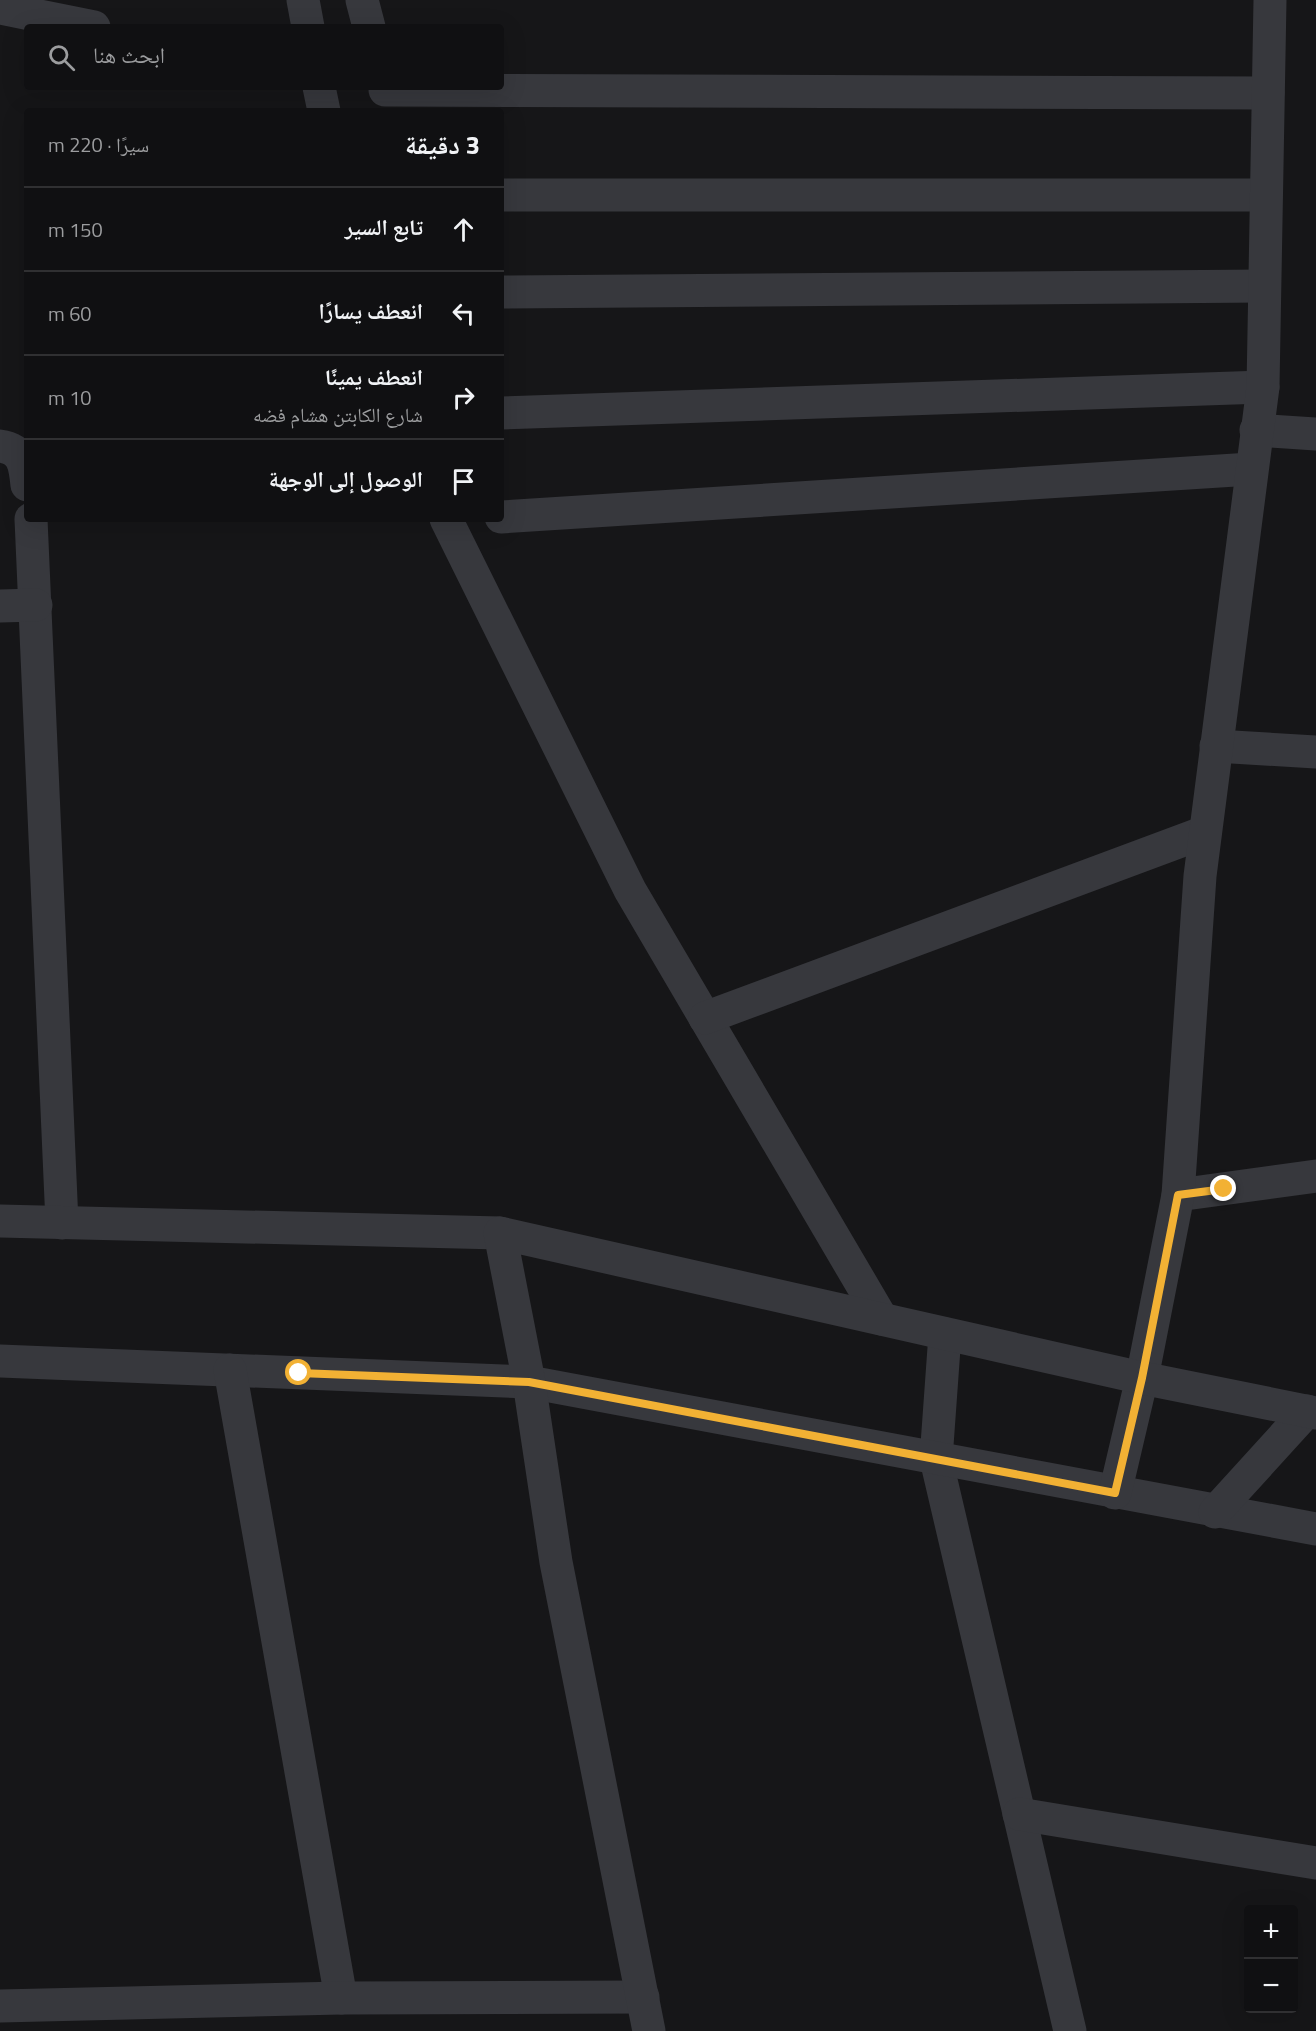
<!DOCTYPE html>
<html lang="ar">
<head>
<meta charset="utf-8">
<style>
  body { margin:0; font-family:"Titillium Web","Noto Naskh Arabic",sans-serif; background:#1e1e20; color:#f1f3f6; direction:rtl }
  .controls { position:absolute; right:18px; bottom:18px; display:grid; overflow:hidden; border-radius:6px; box-shadow:0 6px 24px #0002 }
  .controls button { width:54px; height:54px; display:grid; place-items:center; padding:0; border:0; border-bottom:2px solid #303032; background:#101012; color:#f1f3f6; font:30px sans-serif }
  .stop { position:absolute; width:18px; height:18px; margin:-14px; border:4px solid #f2b134; border-radius:50%; background:#fff }
  .stop.end { background:#f2b134; border-color:#fff; box-shadow:0 2px 6px #0008 }
  .list { margin:0; padding:0; list-style:none }
  h2 { display:flex; justify-content:space-between; align-items:center; height:78px; margin:0; padding:0 24px; font-size:26px }
  h2 small { font-size:20px; font-weight:400; color:#9c9d9f }
  .list li { display:grid; grid-template-columns:39px 1fr auto; gap:18px; align-items:center; box-sizing:border-box; height:84px; padding:0 24px; border-top:2px solid #303032 }
  .list b { display:block; font-size:22px; white-space:nowrap }
  .list p { margin:0; font-size:20px; white-space:nowrap; color:#9c9d9f }
  .list em { font-size:20px; font-style:normal; color:#9c9d9f }
  .icon { flex:none; width:33px; height:33px; fill:none; stroke:currentColor; stroke-width:2; stroke-linecap:round; stroke-linejoin:round }
  .map { position:relative; flex:none; width:1316px; height:2031px; overflow:hidden; direction:ltr }
  .search { position:absolute; background:#101012; box-shadow:0 6px 24px #0002; left:24px; top:24px; width:480px; height:66px; display:flex; align-items:center; gap:15px; box-sizing:border-box; padding:0 21px; border-radius:6px; color:#9c9d9f; font-size:22px }
  .panel { position:absolute; background:#101012; box-shadow:0 6px 24px #0002; left:24px; top:108px; width:480px; height:414px; border-radius:6px; direction:rtl }
  .map>svg:first-child { display:block }
</style>
</head>
<body>
<div class="map">
<svg width="1316" height="2031" viewBox="0 0 1316 2031">
  <rect width="100%" height="100%" fill="#161618"/>
  <g fill="none" stroke-linecap="round" stroke-linejoin="round">
    <!-- minor -->
    <g stroke="#37383d" stroke-width="33">
      <polyline points="303,0 308,27"/>
      <polyline points="362,0 369,27"/>
      <polyline points="0,8 94,27"/>
      <polyline points="319,87 324,111"/>
      <polyline points="385,90 1268,93"/>
      <polyline points="501,195 1266,195"/>
      <polyline points="501,292 1264,286"/>
      <polyline points="501,413 1263,387"/>
      <polyline points="1256,430 1316,434"/>
      <path d="M0,446C23,449 25,465 27,485"/>
      <polyline points="501,517 1251,469"/>
      <polyline points="31,519 62,1223"/>
      <polyline points="446,519 630,890 882,1319"/>
      <polyline points="0,606 36,605"/>
      <polyline points="1216,746 1316,752"/>
      <polyline points="705,1018 1205,832"/>
      <polyline points="1178,1195 1316,1176"/>
      <polyline points="0,1221 500,1233"/>
      <polyline points="945,1334 936,1459 1070,2031"/>
      <polyline points="0,1361 529,1382 1316,1529"/>
      <polyline points="230,1370 341,1998"/>
      <polyline points="1115,1493 1142,1378 1178,1195 1200,876 1263,387 1270,0"/>
      <polyline points="1215,1512 1307,1411"/>
      <polyline points="1019,1814 1316,1863"/>
      <polyline points="0,2006 341,1998 643,1997"/>
    </g>
    <!-- tertiary -->
    <polyline stroke="#37383d" stroke-width="33" points="649,2031 556,1562 529,1382 500,1233 1142,1378 1316,1413"/>
  </g>
  <g fill="none" stroke-linecap="round" stroke-linejoin="round">
    <!-- route -->
    <polyline stroke="#f2b134" stroke-width="8" points="299,1373 529,1382 1115,1493 1142,1378 1178,1195 1224,1189"/>
  </g>
</svg>
<div class="controls">
<button>+</button>
<button>−</button>
</div>
<div class="stop" style="left:299px;top:1373px"></div>
<div class="stop end" style="left:1224px;top:1189px"></div>
<div class="search"><svg class="icon" aria-label="search" viewBox="0 0 24 24"><circle cx="10" cy="10" r="6"/><path d="M15 15l6 6"/></svg>ابحث هنا</div>
<section class="panel">
<h2>3 دقيقة<small>سيرًا · 220 m</small></h2>
<ul class="list">
<li><svg class="icon" aria-label="ahead" viewBox="0 0 24 24"><path d="M12 20V5M6 11l6-6 6 6"/></svg><div><b>تابع السير</b></div><em>150 m</em></li>
<li><svg class="icon" aria-label="left" viewBox="0 0 24 24"><path d="M17 20v-9H6M10 6l-5 5 5 5"/></svg><div><b>انعطف يسارًا</b></div><em>60 m</em></li>
<li><svg class="icon" aria-label="right" viewBox="0 0 24 24"><path d="M7 20v-9h11M14 6l5 5-5 5"/></svg><div><b>انعطف يمينًا</b><p>شارع الكابتن هشام فضه</p></div><em>10 m</em></li>
<li><svg class="icon" aria-label="arrive" viewBox="0 0 24 24"><path d="M6 21V4h12l-3 4 3 4H6"/></svg><div><b>الوصول إلى الوجهة</b></div></li>
</ul>
</section>
</div>
</body>
</html>
